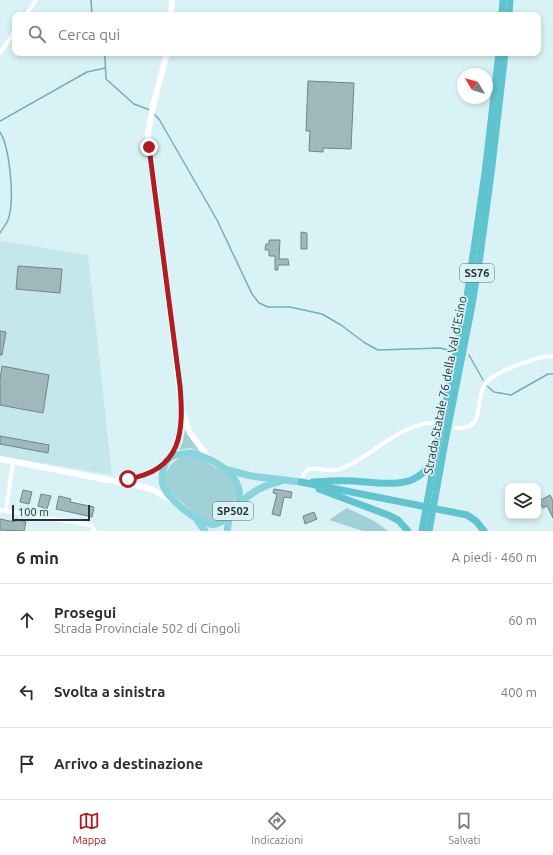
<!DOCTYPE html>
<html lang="it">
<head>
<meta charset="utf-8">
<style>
  body { margin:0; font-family:Ubuntu,sans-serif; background:#f7f7f7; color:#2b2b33 }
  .controls { position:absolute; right:12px; bottom:12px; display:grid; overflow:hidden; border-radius:8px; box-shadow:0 2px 6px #0003 }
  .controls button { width:36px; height:36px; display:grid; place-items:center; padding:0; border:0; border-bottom:1px solid #e1e1e2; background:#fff; color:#2b2b33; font:20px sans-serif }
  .compass { position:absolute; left:457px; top:68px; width:36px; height:36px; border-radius:50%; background:#fff; box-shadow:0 2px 6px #0003; rotate:308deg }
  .scale { position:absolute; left:12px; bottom:10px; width:78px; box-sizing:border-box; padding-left:4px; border:2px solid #283233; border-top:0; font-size:11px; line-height:14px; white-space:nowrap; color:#283233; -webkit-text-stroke:3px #d9f2f5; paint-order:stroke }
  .stop { position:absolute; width:12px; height:12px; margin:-9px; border:3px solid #af1d23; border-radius:50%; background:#fff }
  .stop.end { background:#af1d23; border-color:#fff; box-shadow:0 1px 4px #0008 }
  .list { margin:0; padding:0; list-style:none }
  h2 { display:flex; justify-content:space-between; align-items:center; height:52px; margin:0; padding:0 16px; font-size:17px }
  h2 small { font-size:13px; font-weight:400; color:#7c7c81 }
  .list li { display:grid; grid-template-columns:26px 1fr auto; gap:12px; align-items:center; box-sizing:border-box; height:72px; padding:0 16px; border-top:1px solid #e1e1e2 }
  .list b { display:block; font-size:15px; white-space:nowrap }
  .list p { margin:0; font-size:13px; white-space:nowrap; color:#7c7c81 }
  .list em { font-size:13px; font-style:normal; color:#7c7c81 }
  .icon { flex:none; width:22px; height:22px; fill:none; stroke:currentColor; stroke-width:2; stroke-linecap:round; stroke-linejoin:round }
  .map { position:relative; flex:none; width:553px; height:531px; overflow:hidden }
  .search { position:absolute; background:#fff; box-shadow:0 2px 6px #0003; left:12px; right:12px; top:12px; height:44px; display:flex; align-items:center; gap:10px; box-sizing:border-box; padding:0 14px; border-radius:8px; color:#7c7c81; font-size:15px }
  .sheet { height:268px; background:#fff }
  nav { display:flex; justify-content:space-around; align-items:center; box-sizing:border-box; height:56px; border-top:1px solid #e1e1e2; background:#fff; font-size:11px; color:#7c7c81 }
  nav a { display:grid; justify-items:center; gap:2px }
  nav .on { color:#af1d23 }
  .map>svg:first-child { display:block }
</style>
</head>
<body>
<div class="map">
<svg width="553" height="531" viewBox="0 0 553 531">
  <rect width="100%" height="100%" fill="#d9f2f5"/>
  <!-- built -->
  <polygon fill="#c4e7eb" points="1,241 88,255 112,475 0,456 0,243"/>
  <!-- green -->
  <g fill="#a0d1d7">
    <polygon points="185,430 200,451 200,452 190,448 179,450 183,441"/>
    <path d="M184,456L198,457L227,474L236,484V495L235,499C230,506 224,520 215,521C203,524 194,513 186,506C181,501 174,497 170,492C158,479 170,460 184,456Z"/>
    <polygon points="347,508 376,522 388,531 363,531 329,520"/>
  </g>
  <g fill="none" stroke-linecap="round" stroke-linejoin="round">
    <!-- stream -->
    <g stroke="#74afb6" stroke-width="1.5">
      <polyline points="91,0 92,15"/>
      <polyline points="104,53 105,58 106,79 134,104 150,110"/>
      <polyline points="154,114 159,119 217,220 252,294 259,303 268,307 290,307 322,314 341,325 365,343 378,350 440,348 448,350"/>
      <polyline points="0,121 87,72 105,68"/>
      <path d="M0,132C10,148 15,202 8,220C6,225 2,229 0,233"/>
      <polyline points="469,355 483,380"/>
      <polyline points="487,386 494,392 511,395 548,374 553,374"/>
    </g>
  </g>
  <!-- building -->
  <g fill="#a0b8bb" stroke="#6e8588">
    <polygon points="308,81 354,83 351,149 323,148 323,152 309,151 310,131 306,131"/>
    <polygon points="301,232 307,233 307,249 301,249"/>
    <polygon points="269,240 280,240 279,259 288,259 289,265 278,265 278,270 275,270 275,256 269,256 269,250 265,250 266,244 269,244"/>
    <polygon points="18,266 62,269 60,293 16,289"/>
    <polygon points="0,331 6,332 2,355 0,355"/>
    <polygon points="2,366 49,375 43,413 0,405 0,380"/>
    <polygon points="0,436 49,445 48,453 0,444"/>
    <polygon points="274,489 292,492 291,498 284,497 280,516 272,514 277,494 273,493"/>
    <polygon points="23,490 32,492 29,504 20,502"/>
    <polygon points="41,494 51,496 47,509 38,506"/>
    <polygon points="550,495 553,501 553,518 547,506 543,508 539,501"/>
    <polygon points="59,496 71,499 70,502 94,507 92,517 56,509"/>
    <polygon points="314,512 317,519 305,524 303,516"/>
    <polygon points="0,519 15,522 16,519 26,522 24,531 0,530"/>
  </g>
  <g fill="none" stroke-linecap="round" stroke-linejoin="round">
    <!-- minor -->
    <g stroke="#fff" stroke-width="4">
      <polyline points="26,15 36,0"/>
      <polyline points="0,53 15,31"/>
      <path d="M456,428C487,430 474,400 485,384C493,372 538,356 553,356"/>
      <path d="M301,482C307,459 319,473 336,470C342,469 347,466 353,463C377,450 407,421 435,423"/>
      <polyline points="0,510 91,525 95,531"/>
      <polyline points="6,510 13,462"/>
    </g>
    <!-- secondary -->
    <g stroke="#fff" stroke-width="6">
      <polyline points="171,15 172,0"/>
      <polyline points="167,53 153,106 148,134 182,410 181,430 171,457"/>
      <polyline points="184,416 190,433 210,460"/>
      <polyline points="0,459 139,486 151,489 172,500"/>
      <polyline points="119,479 139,477 166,463"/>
    </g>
    <!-- primary -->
    <g stroke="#88d3dc" stroke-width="7">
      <path d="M189,453C215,457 255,482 233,511C229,516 223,522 216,524C202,528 170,500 164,488C160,479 163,462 171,457C176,454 184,454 189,453Z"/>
      <polyline points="228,470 251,476 301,482"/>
      <path d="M237,506C251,492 262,486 281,481"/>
      <polyline points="197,520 205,531"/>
      <polyline points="227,531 230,514"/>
    </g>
    <!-- trunk -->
    <g stroke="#60c4d0" stroke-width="7">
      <polyline points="502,15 503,0"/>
      <polyline points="509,15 510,0"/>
      <polyline points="301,482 467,515 476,521 484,531"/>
      <path d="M313,482C327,481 340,480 354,481C383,483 420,492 433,457"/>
      <polyline points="319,489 388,515 398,520 408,531"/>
      <polyline points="422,531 438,441 466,304 473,255 485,173 499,53"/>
      <polyline points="429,531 445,442 472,305 480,256 491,174 505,53"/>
    </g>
  </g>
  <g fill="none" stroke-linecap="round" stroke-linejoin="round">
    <!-- route -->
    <path stroke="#af1d23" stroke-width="5" d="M128,479C182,470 184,432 180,386L149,147"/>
  </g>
  <g text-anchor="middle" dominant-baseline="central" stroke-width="3.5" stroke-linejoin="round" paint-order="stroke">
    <!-- shield labels -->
    <g fill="#d9f2f5" stroke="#5d6c6d" stroke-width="1">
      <rect x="460" y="264" width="34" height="18" rx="3"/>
      <rect x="213" y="502" width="40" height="18" rx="3"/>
    </g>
    <g font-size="11" font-weight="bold" fill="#283233">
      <text x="477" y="273">SS76</text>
      <text x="233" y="511">SP502</text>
    </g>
    <!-- street labels -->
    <g font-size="12" fill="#283233" stroke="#d9f2f5">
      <text transform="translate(445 385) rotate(-79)">Strada Statale 76 della Val d'Esino</text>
    </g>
  </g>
</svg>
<div class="controls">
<button><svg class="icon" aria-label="layers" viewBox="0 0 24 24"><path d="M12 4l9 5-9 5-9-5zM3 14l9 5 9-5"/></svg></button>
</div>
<svg class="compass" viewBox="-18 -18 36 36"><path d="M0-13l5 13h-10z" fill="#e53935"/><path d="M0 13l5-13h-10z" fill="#7c7c81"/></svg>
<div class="scale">100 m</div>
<div class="stop" style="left:128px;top:479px"></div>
<div class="stop end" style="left:149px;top:147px"></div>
<div class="search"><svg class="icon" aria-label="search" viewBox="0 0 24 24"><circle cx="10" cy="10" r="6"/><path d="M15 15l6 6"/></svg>Cerca qui</div>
</div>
<section class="sheet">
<h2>6 min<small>A piedi · 460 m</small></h2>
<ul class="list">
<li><svg class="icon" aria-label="ahead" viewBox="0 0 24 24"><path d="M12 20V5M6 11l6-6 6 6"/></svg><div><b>Prosegui</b><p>Strada Provinciale 502 di Cingoli</p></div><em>60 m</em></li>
<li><svg class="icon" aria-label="left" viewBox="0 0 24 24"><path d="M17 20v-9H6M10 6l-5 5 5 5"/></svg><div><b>Svolta a sinistra</b></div><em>400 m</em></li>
<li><svg class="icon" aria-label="arrive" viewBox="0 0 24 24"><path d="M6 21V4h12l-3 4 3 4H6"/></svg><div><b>Arrivo a destinazione</b></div></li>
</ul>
</section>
<nav>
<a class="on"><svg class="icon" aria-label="map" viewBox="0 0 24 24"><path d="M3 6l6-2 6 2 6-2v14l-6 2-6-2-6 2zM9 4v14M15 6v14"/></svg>Mappa</a>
<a><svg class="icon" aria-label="directions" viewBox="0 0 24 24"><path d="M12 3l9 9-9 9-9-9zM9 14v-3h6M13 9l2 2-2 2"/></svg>Indicazioni</a>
<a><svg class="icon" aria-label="saved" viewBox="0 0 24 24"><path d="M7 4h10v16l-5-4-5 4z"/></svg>Salvati</a>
</nav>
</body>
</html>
